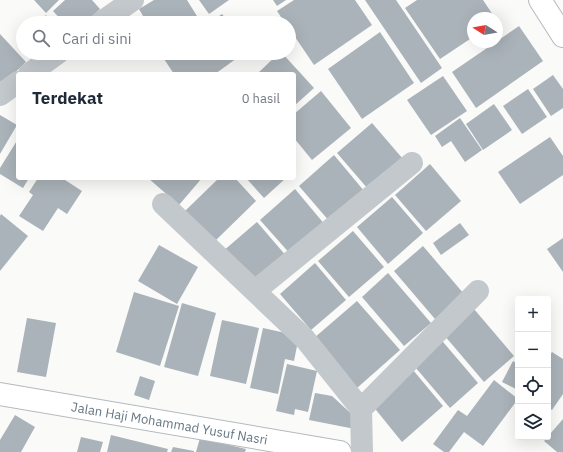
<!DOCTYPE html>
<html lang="id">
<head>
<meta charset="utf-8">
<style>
  body { margin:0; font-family:"IBM Plex Sans",sans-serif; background:#f2f2f3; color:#1f2937 }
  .controls { position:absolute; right:12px; bottom:12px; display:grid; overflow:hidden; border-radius:4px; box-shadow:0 4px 16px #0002 }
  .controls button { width:36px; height:36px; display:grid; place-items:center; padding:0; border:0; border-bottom:1px solid #e0e1e3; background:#fff; color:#1f2937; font:20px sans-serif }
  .compass { position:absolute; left:467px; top:12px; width:36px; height:36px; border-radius:50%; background:#fff; box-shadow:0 4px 16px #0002; rotate:281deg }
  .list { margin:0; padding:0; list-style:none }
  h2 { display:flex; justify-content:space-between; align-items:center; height:52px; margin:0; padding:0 16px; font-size:17px }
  h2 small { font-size:13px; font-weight:400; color:#747a83 }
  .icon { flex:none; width:22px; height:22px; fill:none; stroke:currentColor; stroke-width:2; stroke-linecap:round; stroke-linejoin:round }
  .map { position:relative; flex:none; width:563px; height:452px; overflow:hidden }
  .search { position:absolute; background:#fff; box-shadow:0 4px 16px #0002; left:16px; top:16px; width:280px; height:44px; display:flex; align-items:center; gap:10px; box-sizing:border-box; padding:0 14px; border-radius:22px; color:#747a83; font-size:15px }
  .panel { position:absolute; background:#fff; box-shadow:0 4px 16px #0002; left:16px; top:72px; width:280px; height:108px; border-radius:4px }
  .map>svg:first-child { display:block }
</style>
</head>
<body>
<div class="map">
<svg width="563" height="452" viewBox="0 0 563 452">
  <rect width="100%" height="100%" fill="#fafaf8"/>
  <!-- building -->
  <g fill="#aab3b9">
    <polygon points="34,0 59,0 46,13"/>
    <polygon points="65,0 92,0 100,9 85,23 64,23 53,11"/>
    <polygon points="154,0 187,0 200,21 196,23 147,23 139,9"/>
    <polygon points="199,0 229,0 209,14"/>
    <polygon points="273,0 286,0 277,6"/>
    <polygon points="294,0 355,0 372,25 314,65 289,28 289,23 285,23 277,11"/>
    <polygon points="365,0 396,0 442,68 421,83"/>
    <polygon points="417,0 483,0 495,18 473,18 473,37 440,59 405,8"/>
    <polygon points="222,14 229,23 209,23"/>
    <polygon points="46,15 53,23 37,23"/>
    <polygon points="519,26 543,61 476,108 452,72"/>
    <polygon points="380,32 414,83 362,119 328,69"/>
    <polygon points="0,34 26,62 0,87"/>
    <polygon points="166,53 244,53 215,74 174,74 162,56"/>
    <polygon points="279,53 282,53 314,88 294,106 294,74 257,74"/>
    <polygon points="553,75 563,89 563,108 551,116 533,89"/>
    <polygon points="443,76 467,111 431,135 407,100"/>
    <polygon points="528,89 547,117 522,134 503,106"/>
    <polygon points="321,91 351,128 312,160 294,138 294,114"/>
    <polygon points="494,104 512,130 483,150 466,124"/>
    <polygon points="0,115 17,125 0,154"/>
    <polygon points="460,118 482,150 465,162 451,141 442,147 435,136"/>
    <polygon points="372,123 403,159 368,189 337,153"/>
    <polygon points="550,137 563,156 563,175 520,204 498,172"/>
    <polygon points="18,139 18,178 29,178 23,188 0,174 0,168"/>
    <polygon points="334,155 365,192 330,222 299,186"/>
    <polygon points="430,164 461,201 426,231 395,195"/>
    <polygon points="38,178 62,178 82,191 67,214 58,208 43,231 19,216 33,195 29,192"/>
    <polygon points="148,178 202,178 179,205"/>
    <polygon points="219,178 235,178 256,201 214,242 185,211"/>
    <polygon points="246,178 286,178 264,198"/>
    <polygon points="295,189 326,226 292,256 260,220"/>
    <polygon points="392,197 423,233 388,264 357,227"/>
    <polygon points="1,214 28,236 0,271 0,216"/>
    <polygon points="257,222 288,258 254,288 222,252"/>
    <polygon points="460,223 469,235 441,255 433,243"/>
    <polygon points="353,231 384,267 349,297 318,261"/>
    <polygon points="563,238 563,272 547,249"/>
    <polygon points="159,245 198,267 177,304 138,281"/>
    <polygon points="423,246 464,294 435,319 394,271"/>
    <polygon points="315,263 346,300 311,330 280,294"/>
    <polygon points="388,273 431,323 404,346 362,297"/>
    <polygon points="134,292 179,306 160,366 116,352"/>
    <polygon points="357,301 400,350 357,388 314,338"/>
    <polygon points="182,303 216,313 198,376 164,367"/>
    <polygon points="474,309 514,356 484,382 444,335"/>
    <polygon points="27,318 56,323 46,377 17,372"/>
    <polygon points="222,320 259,328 246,384 210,376"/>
    <polygon points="263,328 299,336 294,361 285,359 278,394 250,388"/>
    <polygon points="438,336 478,383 450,408 410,361"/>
    <polygon points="552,352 563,359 563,394 552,410 548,407 548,358"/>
    <polygon points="513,361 518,364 518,390 502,382"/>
    <polygon points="287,364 317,371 308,412 295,409 294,415 276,411"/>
    <polygon points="413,370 443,406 402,442 372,405"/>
    <polygon points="140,376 155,381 149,400 134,395"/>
    <polygon points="494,380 518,399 483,446 464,432 449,452 444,452 433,444 458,410 467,416"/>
    <polygon points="315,393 332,396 357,419 355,429 309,420"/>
    <polygon points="15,415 35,427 21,452 0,452 0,440"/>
    <polygon points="563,419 563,452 557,452 544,441"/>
    <polygon points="111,435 168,449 167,452 107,452"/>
    <polygon points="81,437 103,442 100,452 77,452"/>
    <polygon points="200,438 246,449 245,452 196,452"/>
    <polygon points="173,447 194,451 194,452 171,452"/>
  </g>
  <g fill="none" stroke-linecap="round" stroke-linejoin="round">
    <defs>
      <g id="secondary">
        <polyline points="540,0 563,36"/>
        <path id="s1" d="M0,394L340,452"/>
      </g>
    </defs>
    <!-- secondary casing -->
    <use href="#secondary" stroke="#b3babf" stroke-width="24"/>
    <!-- street -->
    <g stroke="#c3c8cc" stroke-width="22">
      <polyline points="100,23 133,0"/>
      <polyline points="29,74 58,53"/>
      <polyline points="0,95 18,82"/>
      <polyline points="163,204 305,339 361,409 362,452"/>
      <polyline points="255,291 412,163"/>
      <polyline points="361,409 478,291"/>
    </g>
    <!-- secondary -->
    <use href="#secondary" stroke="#fff" stroke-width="22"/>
  </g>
  <g text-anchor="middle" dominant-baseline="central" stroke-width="4" stroke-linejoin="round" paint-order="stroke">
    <!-- street labels -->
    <g font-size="13" fill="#657683" stroke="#fff">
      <text stroke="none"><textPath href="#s1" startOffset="172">Jalan Haji Mohammad Yusuf Nasri</textPath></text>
    </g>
  </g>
</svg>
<div class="controls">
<button>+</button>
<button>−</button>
<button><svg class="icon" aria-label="locate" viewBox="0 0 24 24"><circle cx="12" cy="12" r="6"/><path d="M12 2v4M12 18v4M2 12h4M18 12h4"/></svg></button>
<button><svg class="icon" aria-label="layers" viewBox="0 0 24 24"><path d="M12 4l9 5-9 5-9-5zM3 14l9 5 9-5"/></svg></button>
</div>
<svg class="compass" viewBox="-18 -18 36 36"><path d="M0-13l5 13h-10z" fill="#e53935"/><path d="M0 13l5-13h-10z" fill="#747a83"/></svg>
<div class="search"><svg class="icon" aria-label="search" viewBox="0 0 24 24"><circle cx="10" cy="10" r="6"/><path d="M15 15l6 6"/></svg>Cari di sini</div>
<section class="panel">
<h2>Terdekat<small>0 hasil</small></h2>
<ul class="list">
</ul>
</section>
</div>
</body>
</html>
